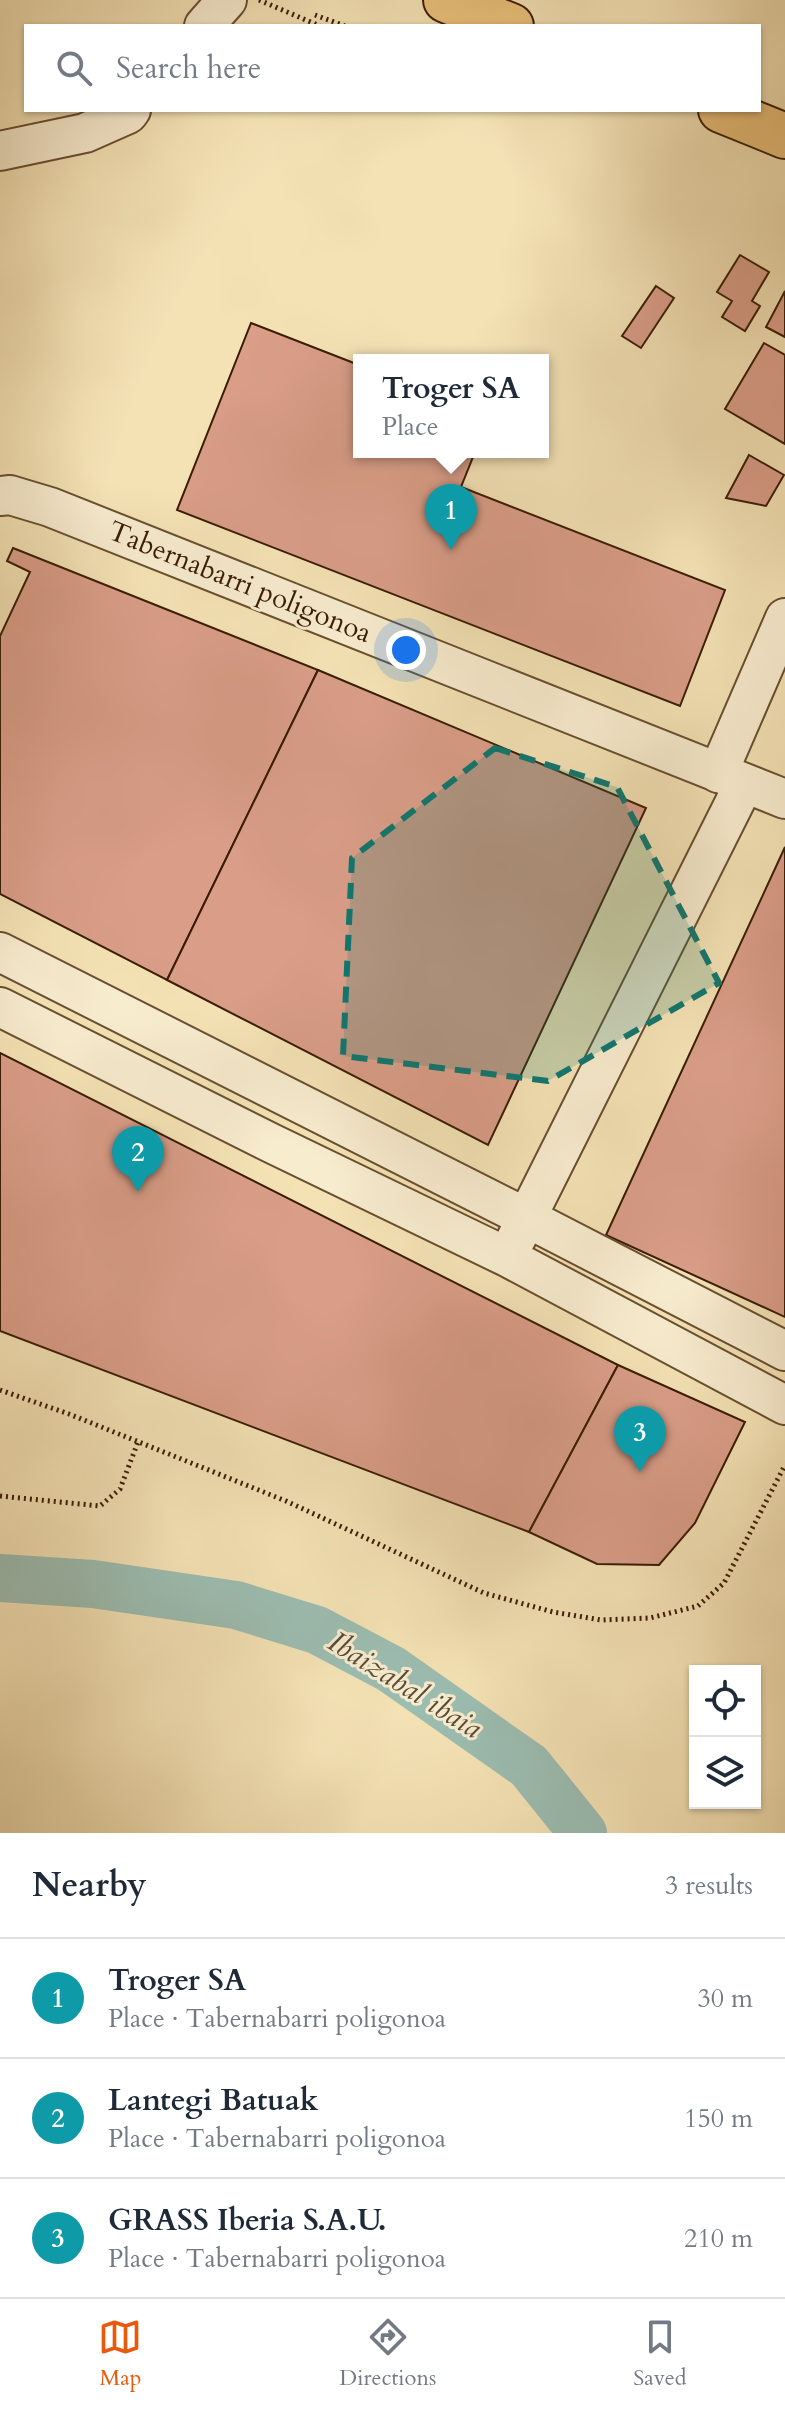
<!DOCTYPE html>
<html lang="en">
<head>
<meta charset="utf-8">
<style>
  body { margin:0; font-family:Cardo,serif; background:#f2f2f3; color:#1f2937 }
  .controls { position:absolute; right:24px; bottom:24px; display:grid; overflow:hidden; border-radius:0px; box-shadow:0 2px 6px #0004 }
  .controls button { width:72px; height:72px; display:grid; place-items:center; padding:0; border:0; border-bottom:2px solid #e0e1e3; background:#fff; color:#1f2937; font:40px sans-serif }
  .you { position:absolute; left:406px; top:650px; width:28px; height:28px; margin:-20px; border:6px solid #fff; border-radius:50%; background:#1a73e8; box-shadow:0 0 0 12px #1a73e833 }
  .badge { display:grid; place-items:center; width:52px; height:52px; border-radius:50%; background:#ea580c; color:#fff; font-size:26px; font-weight:700 }
  .pin { position:absolute; translate:-50% -66px; filter:drop-shadow(0 2px 4px #0008) }
  .pin::after { content:''; position:absolute; top:42px; width:28px; height:24px; background:inherit; clip-path:polygon(0 0,100% 0,50% 100%) }
  .popup { position:absolute; left:353px; top:354px; width:196px; height:104px; box-sizing:border-box; display:grid; place-content:center; border-radius:0px; background:#fff; filter:drop-shadow(0 2px 6px #0005); font-size:26px; white-space:nowrap; color:#747a83 }
  .popup b { font-size:30px; color:#1f2937 }
  .popup::after { content:''; position:absolute; left:50%; top:100%; margin-left:-16px; border:16px solid transparent; border-top-color:#fff }
  .list { margin:0; padding:0; list-style:none }
  h2 { display:flex; justify-content:space-between; align-items:center; height:104px; margin:0; padding:0 32px; font-size:34px }
  h2 small { font-size:26px; font-weight:400; color:#747a83 }
  .list li { display:grid; grid-template-columns:52px 1fr auto; gap:24px; align-items:center; box-sizing:border-box; height:120px; padding:0 32px; border-top:2px solid #e0e1e3 }
  .list b { display:block; font-size:30px; white-space:nowrap }
  .list p { margin:0; font-size:26px; white-space:nowrap; color:#747a83 }
  .list em { font-size:26px; font-style:normal; color:#747a83 }
  .icon { flex:none; width:44px; height:44px; fill:none; stroke:currentColor; stroke-width:2; stroke-linecap:round; stroke-linejoin:round }
  .map { position:relative; flex:none; width:785px; height:1833px; overflow:hidden }
  .search { position:absolute; background:#fff; box-shadow:0 2px 6px #0004; left:24px; right:24px; top:24px; height:88px; display:flex; align-items:center; gap:20px; box-sizing:border-box; padding:0 28px; border-radius:0px; color:#747a83; font-size:30px }
  .sheet { height:464px; background:#fff }
  nav { display:flex; justify-content:space-around; align-items:center; box-sizing:border-box; height:112px; border-top:2px solid #e0e1e3; background:#fff; font-size:22px; color:#747a83 }
  nav a { display:grid; justify-items:center; gap:4px }
  nav .on { color:#ea580c }
  .map>svg:first-child { display:block }
</style>
</head>
<body>
<div class="map">
<svg width="785" height="1833" viewBox="0 0 785 1833">
  <rect width="100%" height="100%" fill="#f4e2b5"/>
  <filter id="stains"><feTurbulence type="fractalNoise" baseFrequency=".0025" numOctaves="4"/><feColorMatrix values="0 0 0 0 .2 0 0 0 0 .09 0 0 0 0 .02 0 0 0 .5 -.17"/></filter>
  <radialGradient id="worn" r=".72"><stop offset=".6" stop-color="#630" stop-opacity="0"/><stop offset="1" stop-color="#630" stop-opacity=".3"/></radialGradient>
  <g fill="none" stroke-linecap="round" stroke-linejoin="round">
    <!-- river -->
    <polyline stroke="#9cbdb1" stroke-width="48" points="0,1578 93,1584 236,1605 317,1630 391,1669 529,1766 583,1833"/>
  </g>
  <!-- building -->
  <g fill="#d99d88" stroke="#3a1c04" stroke-width="2">
    <polygon points="740,255 769,272 752,301 760,306 745,331 722,317 732,301 717,292"/>
    <polygon points="656,286 674,298 641,348 622,336"/>
    <polygon points="785,291 785,337 766,327"/>
    <polygon points="251,323 359,365 359,452 475,452 461,487 725,590 680,706 177,510"/>
    <polygon points="764,343 785,355 785,444 725,409"/>
    <polygon points="749,455 784,475 766,506 726,498"/>
    <polygon points="13,548 318,670 167,980 0,894 0,636 30,572 7,561"/>
    <polygon points="318,670 646,808 488,1145 167,980"/>
    <polygon points="785,847 785,1317 606,1235"/>
    <polygon points="0,1053 618,1365 529,1532 0,1331"/>
    <polygon points="618,1365 745,1422 695,1523 659,1565 597,1564 529,1532"/>
  </g>
  <g fill="none" stroke-linecap="round" stroke-linejoin="round">
    <defs>
      <g id="minor">
        <polyline points="204,26 227,0"/>
        <polyline points="0,151 85,133 128,114 131,110"/>
        <polyline points="0,496 10,495 50,507 785,799"/>
        <polyline points="718,773 785,618"/>
        <polyline points="0,952 527,1218 785,1351"/>
        <polyline points="0,1007 271,1143 507,1257 785,1405"/>
        <polyline points="516,1239 744,784"/>
      </g>
      <g id="highway">
        <polyline points="446,0 511,26"/>
        <polyline points="721,110 785,136"/>
      </g>
    </defs>
    <!-- minor casing -->
    <use href="#minor" stroke="#684e30" stroke-width="42"/>
    <!-- highway casing -->
    <use href="#highway" stroke="#3a1c04" stroke-width="48"/>
    <!-- path -->
    <g stroke="#3a1c04" stroke-width="5" stroke-dasharray="2 4" stroke-linecap="butt">
      <polyline points="259,0 320,26"/>
      <polyline points="315,15 345,26"/>
      <polyline points="0,1390 69,1414 286,1501 484,1593 553,1612 601,1620 650,1618 698,1606 724,1583 785,1465"/>
      <polyline points="0,1496 100,1506 120,1489 138,1442"/>
    </g>
    <!-- minor -->
    <use href="#minor" stroke="#f8eccf" stroke-width="38"/>
    <!-- highway -->
    <use href="#highway" stroke="#eac17a" stroke-width="44"/>
  </g>
  <!-- marked area -->
  <path fill="#0f766e" fill-opacity="0.2" stroke="#0f766e" stroke-width="6" stroke-dasharray="16 10" stroke-linejoin="round" d="M495,748L617,787L719,983L548,1081L343,1056L352,858Z"/>
  <g text-anchor="middle" dominant-baseline="central" stroke-width="6" stroke-linejoin="round" paint-order="stroke">
    <!-- street labels -->
    <g font-size="28" fill="#3a1c04" stroke="#f8eccf">
      <text transform="translate(240 582) rotate(22)">Tabernabarri poligonoa</text>
    </g>
    <!-- water labels -->
    <g font-size="30" font-style="italic" fill="#574c38" stroke="#f8eccf">
      <text transform="translate(405 1685) rotate(32)">Ibaizabal ibaia</text>
    </g>
  </g>
  <rect width="100%" height="100%" filter="url(#stains)"/>
  <rect width="100%" height="100%" fill="url(#worn)"/>
</svg>
<div class="controls">
<button><svg class="icon" aria-label="locate" viewBox="0 0 24 24"><circle cx="12" cy="12" r="6"/><path d="M12 2v4M12 18v4M2 12h4M18 12h4"/></svg></button>
<button><svg class="icon" aria-label="layers" viewBox="0 0 24 24"><path d="M12 4l9 5-9 5-9-5zM3 14l9 5 9-5"/></svg></button>
</div>
<div class="you"></div>
<div class="pin badge" style="left:451px;top:550px;background:#0f9aa8">1</div>
<div class="popup"><b>Troger SA</b>Place</div>
<div class="pin badge" style="left:138px;top:1192px;background:#0f9aa8">2</div>
<div class="pin badge" style="left:640px;top:1472px;background:#0f9aa8">3</div>
<div class="search"><svg class="icon" aria-label="search" viewBox="0 0 24 24"><circle cx="10" cy="10" r="6"/><path d="M15 15l6 6"/></svg>Search here</div>
</div>
<section class="sheet">
<h2>Nearby<small>3 results</small></h2>
<ul class="list">
<li><span class="badge" style="background:#0f9aa8">1</span><div><b>Troger SA</b><p>Place · Tabernabarri poligonoa</p></div><em>30 m</em></li>
<li><span class="badge" style="background:#0f9aa8">2</span><div><b>Lantegi Batuak</b><p>Place · Tabernabarri poligonoa</p></div><em>150 m</em></li>
<li><span class="badge" style="background:#0f9aa8">3</span><div><b>GRASS Iberia S.A.U.</b><p>Place · Tabernabarri poligonoa</p></div><em>210 m</em></li>
</ul>
</section>
<nav>
<a class="on"><svg class="icon" aria-label="map" viewBox="0 0 24 24"><path d="M3 6l6-2 6 2 6-2v14l-6 2-6-2-6 2zM9 4v14M15 6v14"/></svg>Map</a>
<a><svg class="icon" aria-label="directions" viewBox="0 0 24 24"><path d="M12 3l9 9-9 9-9-9zM9 14v-3h6M13 9l2 2-2 2"/></svg>Directions</a>
<a><svg class="icon" aria-label="saved" viewBox="0 0 24 24"><path d="M7 4h10v16l-5-4-5 4z"/></svg>Saved</a>
</nav>
</body>
</html>
